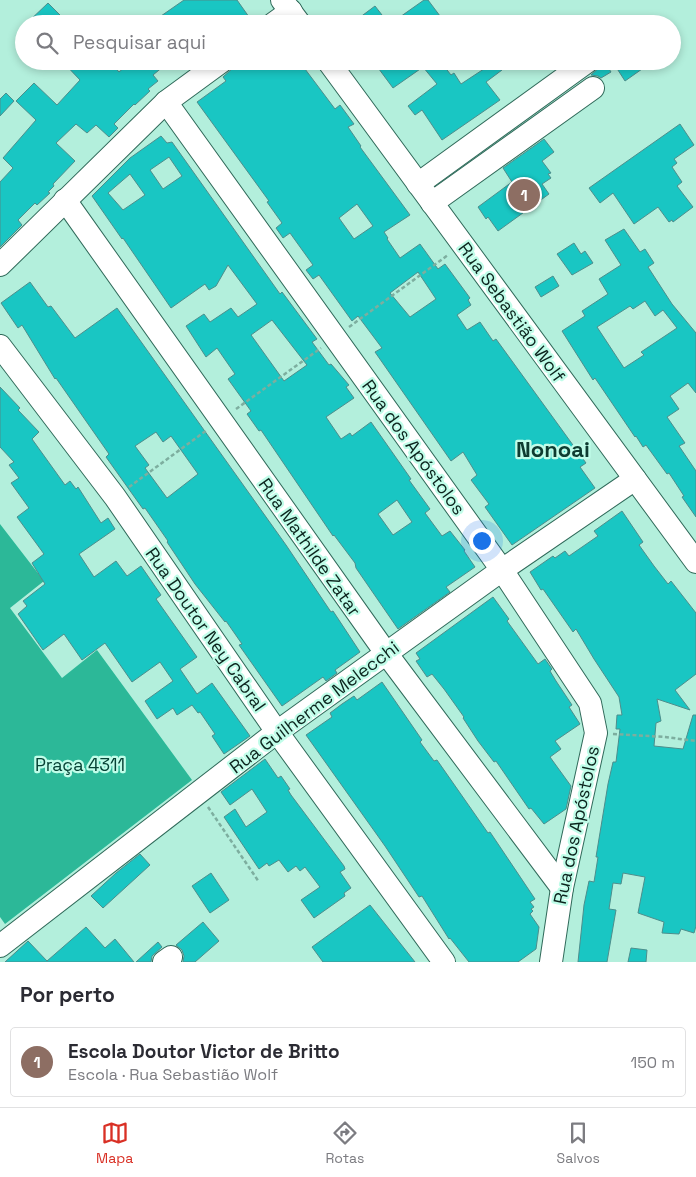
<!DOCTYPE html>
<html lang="pt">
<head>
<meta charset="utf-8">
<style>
  body { margin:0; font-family:"Space Grotesk",sans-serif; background:#f7f7f7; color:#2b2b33 }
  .you { position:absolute; left:481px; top:540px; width:18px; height:18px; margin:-12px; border:4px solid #fff; border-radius:50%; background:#1a73e8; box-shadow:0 0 0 8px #1a73e833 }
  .badge { display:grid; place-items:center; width:32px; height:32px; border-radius:50%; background:#d93025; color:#fff; font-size:16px; font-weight:700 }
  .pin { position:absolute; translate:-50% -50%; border:2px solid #fff; box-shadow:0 1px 5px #0006 }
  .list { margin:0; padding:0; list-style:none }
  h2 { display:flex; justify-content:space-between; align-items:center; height:65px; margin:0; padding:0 20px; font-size:21px }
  h2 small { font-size:16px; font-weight:400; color:#7c7c81 }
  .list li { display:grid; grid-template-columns:32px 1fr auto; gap:15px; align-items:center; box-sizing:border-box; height:70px; margin:0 10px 10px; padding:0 10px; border:1px solid #e1e1e2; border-radius:5px }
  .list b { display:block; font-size:19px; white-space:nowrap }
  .list p { margin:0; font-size:16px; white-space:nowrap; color:#7c7c81 }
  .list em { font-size:16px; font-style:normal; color:#7c7c81 }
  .icon { flex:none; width:28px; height:28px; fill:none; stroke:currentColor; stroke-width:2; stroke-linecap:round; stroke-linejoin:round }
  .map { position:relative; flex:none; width:696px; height:962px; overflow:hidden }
  .search { position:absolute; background:#fff; box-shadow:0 2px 8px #0003; left:15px; right:15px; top:15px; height:55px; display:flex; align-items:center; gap:12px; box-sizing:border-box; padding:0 18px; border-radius:28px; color:#7c7c81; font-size:19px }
  .sheet { height:145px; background:#fff }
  nav { display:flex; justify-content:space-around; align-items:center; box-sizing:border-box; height:70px; border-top:1px solid #e1e1e2; background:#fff; font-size:14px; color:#7c7c81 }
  nav a { display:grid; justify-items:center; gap:2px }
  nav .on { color:#d93025 }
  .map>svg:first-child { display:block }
</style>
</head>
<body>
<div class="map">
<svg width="696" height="962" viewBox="0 0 696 962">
  <rect width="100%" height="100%" fill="#b3efdc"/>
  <!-- forest -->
  <polygon fill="#2cb898" points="0,524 44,581 10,608 62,678 97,650 192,780 5,924 0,917"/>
  <!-- building -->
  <g fill="#19c6c3" stroke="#4d8e8c" fill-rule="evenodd">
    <polygon points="184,0 237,0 254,24 166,24 161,16"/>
    <polygon points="424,0 428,0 440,16 437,17 442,24 390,24"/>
    <polygon points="48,3 69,24 26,24"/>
    <polygon points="375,6 389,24 351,24"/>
    <polygon points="62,61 109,61 119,72 132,61 170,61 153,75 158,81 148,89 150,91 135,105 134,104 114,124 118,128 109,137 96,125 87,133 76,124 56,143 75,161 53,184 54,186 48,192 50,193 37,205 35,203 18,220 22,225 0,247 0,182 13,168 3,158 36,120 16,101 34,83 57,105 80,80"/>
    <path d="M247,61H299L335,109L340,105L354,124L348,127L361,146L360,147L410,215L384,232L388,238L387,239L400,258L420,244L438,269L445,264L470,298L468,300L471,305L457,315L467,330L480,322L493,341L496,339L586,463L580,467L595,488L512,545L485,507L489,504L471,480L477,475L463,452L451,461L375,352L382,348L358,316L352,321L319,275L313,279L306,270L313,265L290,233L283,238L276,228L282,223L267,202L269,201L197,102L226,81L223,77L233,68L235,66L237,68ZM357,204L373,226L354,239L339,218ZM418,272L436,299L410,317L390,293Z"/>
    <polygon points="373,61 440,61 451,75 454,73 461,84 496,61 502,70 486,82 500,100 442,140 422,110 415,115 408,106 437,84 423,67 393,88"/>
    <polygon points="601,61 604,61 611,72 601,78 598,76 591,75 600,67"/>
    <polygon points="624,61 636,61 642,69 625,81 616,67"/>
    <polygon points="6,93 14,101 0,116 0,99"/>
    <polygon points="680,124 694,145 674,159 677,163 672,167 682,182 677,186 693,207 673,222 672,220 669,222 658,207 634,224 613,193 600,203 589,188"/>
    <path d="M161,136L167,143L172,142L280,294L282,292L317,339L312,342L329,365L331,364L349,385L346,387L354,398L326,417L341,439L350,433L352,436L371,422L411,479L409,480L430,509L425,513L442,536L450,531L465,550L464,551L475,567L446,587L450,592L398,629L356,568L355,563L334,535L333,536L261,430L259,431L247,414L251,411L228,379L235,374L217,348L206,357L186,326L204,314L210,322L231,308L238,317L257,304L228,265L216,286L209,290L205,284L171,308L123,238L122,239L92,196L130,158ZM169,157L182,176L163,189L150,170ZM130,174L145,195L123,210L108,193ZM272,320L307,365L284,381L251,335ZM397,500L412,522L393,535L378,514Z"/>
    <polygon points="544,139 554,152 542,161 551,173 548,174 551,178 542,184 549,194 498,231 488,217 486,219 478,207 512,182 503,168"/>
    <path d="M624,229L640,252L645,249L654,263L648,267L672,304L696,333V393L688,383L670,396L679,409L667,417L685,443L679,446L696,471V517L682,497L684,496L669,473L667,474L646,445L643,447L636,436L635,437L595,378L593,380L562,331L585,316L582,311L608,294L599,279L621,265L605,240ZM645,301L655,316L663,310L677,328L641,352L644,355L624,368L597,327L630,306L633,309Z"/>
    <polygon points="574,243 581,254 585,251 593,263 572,275 557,254"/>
    <polygon points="553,276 559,286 541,297 535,287"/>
    <path d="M30,282L48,307L51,306L75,338L117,308L286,545L331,612L333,611L360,652L335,670L337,673L326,681L323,677L282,706L239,645L242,644L226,621L225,622L195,584L167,542L168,541L145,508L143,509L106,457L109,454L56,378L55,379L22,325L18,328L1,303ZM156,432L163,442L171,436L198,474L167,498L145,468L149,465L135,446Z"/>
    <polygon points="0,387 20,408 18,410 39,432 32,439 65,485 70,481 76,489 78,487 101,523 108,518 115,529 79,554 94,577 116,561 127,576 141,566 161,595 156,599 197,657 180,669 197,694 212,683 250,736 224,754 212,736 215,734 200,712 198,713 192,705 177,715 173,708 157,719 145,701 173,681 160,662 132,682 105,643 82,660 64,634 43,650 18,614 27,606 23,601 45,584 32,563 44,554 17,517 29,508 11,483 19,478 9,465 14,462 0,447"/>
    <polygon points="622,511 643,542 639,545 654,566 668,584 671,581 696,613 696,674 675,690 690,710 657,699 661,721 656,723 654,746 683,749 693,715 696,715 696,926 694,933 681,929 679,934 662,933 664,922 638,913 645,877 623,873 621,884 613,883 609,909 616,910 607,962 578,962 584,905 589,881 594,882 598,857 596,857 608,784 613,762 616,762 620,729 616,729 617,715 622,715 619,697 594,659 576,629 573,632 543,589 541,590 530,572 553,556 555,558 565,551 569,556 598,536 594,531"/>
    <polygon points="493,597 509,619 507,621 538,664 545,659 552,669 550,671 556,681 572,705 569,707 580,724 555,741 561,749 550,757 571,786 566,809 544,824 531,808 529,809 496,761 494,762 478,741 463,718 464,717 444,689 432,674 427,677 416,661 420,659 416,653"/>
    <polygon points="382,682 422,740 420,742 434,761 437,760 488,833 490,832 535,899 530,902 534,907 531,909 533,911 530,914 539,927 536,949 518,962 469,962 450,938 449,939 422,896 419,897 385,846 306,735 332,717 330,713 342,704 354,696 357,700"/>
    <polygon points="265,759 278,778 281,776 290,789 288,790 291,795 344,866 345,869 340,872 351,888 344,893 345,896 314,918 301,900 320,887 305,867 300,871 296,866 288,872 279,860 269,866 267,863 259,869 224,817 235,809 246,827 267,812 252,789 230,805 221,792"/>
    <polygon points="140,854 150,865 103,908 91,896 116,873"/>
    <polygon points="211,873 229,900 210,913 192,886"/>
    <polygon points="370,905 415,962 323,962 312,947"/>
    <polygon points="203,922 219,941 195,962 183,962 184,956 182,950 176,945"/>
    <polygon points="86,927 105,948 115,939 134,962 5,962 28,941 47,961"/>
    <polygon points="158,942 162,947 152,956 151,962 136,962"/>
    <polygon points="631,948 647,950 646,962 628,962"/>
  </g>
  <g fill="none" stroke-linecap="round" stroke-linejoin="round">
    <defs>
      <g id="minor">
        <polyline points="282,0 300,24"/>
        <polyline points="273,24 291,11"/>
        <polyline points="328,61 696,562"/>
        <polyline points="166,102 502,570 590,703 596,733 562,888 551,962"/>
        <polyline points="418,184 588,61"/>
        <polyline points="65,200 386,653 562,888"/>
        <polyline points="432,203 593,88"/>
        <polyline points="0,265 166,102 222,61"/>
        <polyline points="0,346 115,497 277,732 444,962"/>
        <polyline points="0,946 277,732 502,570 635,479"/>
        <polyline points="164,962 171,957"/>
      </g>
    </defs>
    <!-- minor casing -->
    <use href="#minor" stroke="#306a5a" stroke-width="24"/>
    <!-- path -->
    <g stroke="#7dae9f" stroke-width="2.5" stroke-dasharray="4 2.5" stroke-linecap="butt">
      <polyline points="349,327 448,255"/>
      <polyline points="236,409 321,348"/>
      <polyline points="129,487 207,430"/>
      <polyline points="613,734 665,737 696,741"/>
      <polyline points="208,807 259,882"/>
    </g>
    <!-- minor -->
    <use href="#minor" stroke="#fff" stroke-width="22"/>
  </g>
  <g text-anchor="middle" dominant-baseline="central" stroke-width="4.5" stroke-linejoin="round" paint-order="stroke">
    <!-- street labels -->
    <g font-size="18" fill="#0b241d" stroke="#c0fde9">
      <text transform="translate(512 312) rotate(54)">Rua Sebastião Wolf</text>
      <text transform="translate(414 447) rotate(54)">Rua dos Apóstolos</text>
      <text transform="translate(310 547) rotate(55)">Rua Mathilde Zatar</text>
      <text transform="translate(206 629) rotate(55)">Rua Doutor Ney Cabral</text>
      <text transform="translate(314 707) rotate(-37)">Rua Guilherme Melecchi</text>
      <text transform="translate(576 825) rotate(-78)">Rua dos Apóstolos</text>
    </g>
    <!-- park labels -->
    <g font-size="18" fill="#064235" stroke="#c0fde9">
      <text x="80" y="764">Praça 4311</text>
    </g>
    <!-- district labels -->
    <g font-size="22" font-weight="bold" fill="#0e3c31" stroke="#c0fde9">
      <text x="553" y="449">Nonoai</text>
    </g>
  </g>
</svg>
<div class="you"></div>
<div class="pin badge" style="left:524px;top:195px;background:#8d6e63">1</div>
<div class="search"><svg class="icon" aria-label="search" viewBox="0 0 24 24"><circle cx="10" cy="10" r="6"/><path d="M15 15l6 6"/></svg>Pesquisar aqui</div>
</div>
<section class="sheet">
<h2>Por perto<small></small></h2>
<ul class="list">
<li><span class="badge" style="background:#8d6e63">1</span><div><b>Escola Doutor Victor de Britto</b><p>Escola · Rua Sebastião Wolf</p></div><em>150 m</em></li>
</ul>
</section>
<nav>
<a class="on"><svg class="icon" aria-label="map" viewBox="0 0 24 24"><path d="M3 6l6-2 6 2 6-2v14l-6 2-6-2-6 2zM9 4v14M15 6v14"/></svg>Mapa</a>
<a><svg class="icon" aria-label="directions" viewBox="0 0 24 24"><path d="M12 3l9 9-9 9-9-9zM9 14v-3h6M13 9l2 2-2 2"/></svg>Rotas</a>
<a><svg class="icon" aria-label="saved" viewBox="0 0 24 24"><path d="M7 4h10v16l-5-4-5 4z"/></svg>Salvos</a>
</nav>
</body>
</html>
